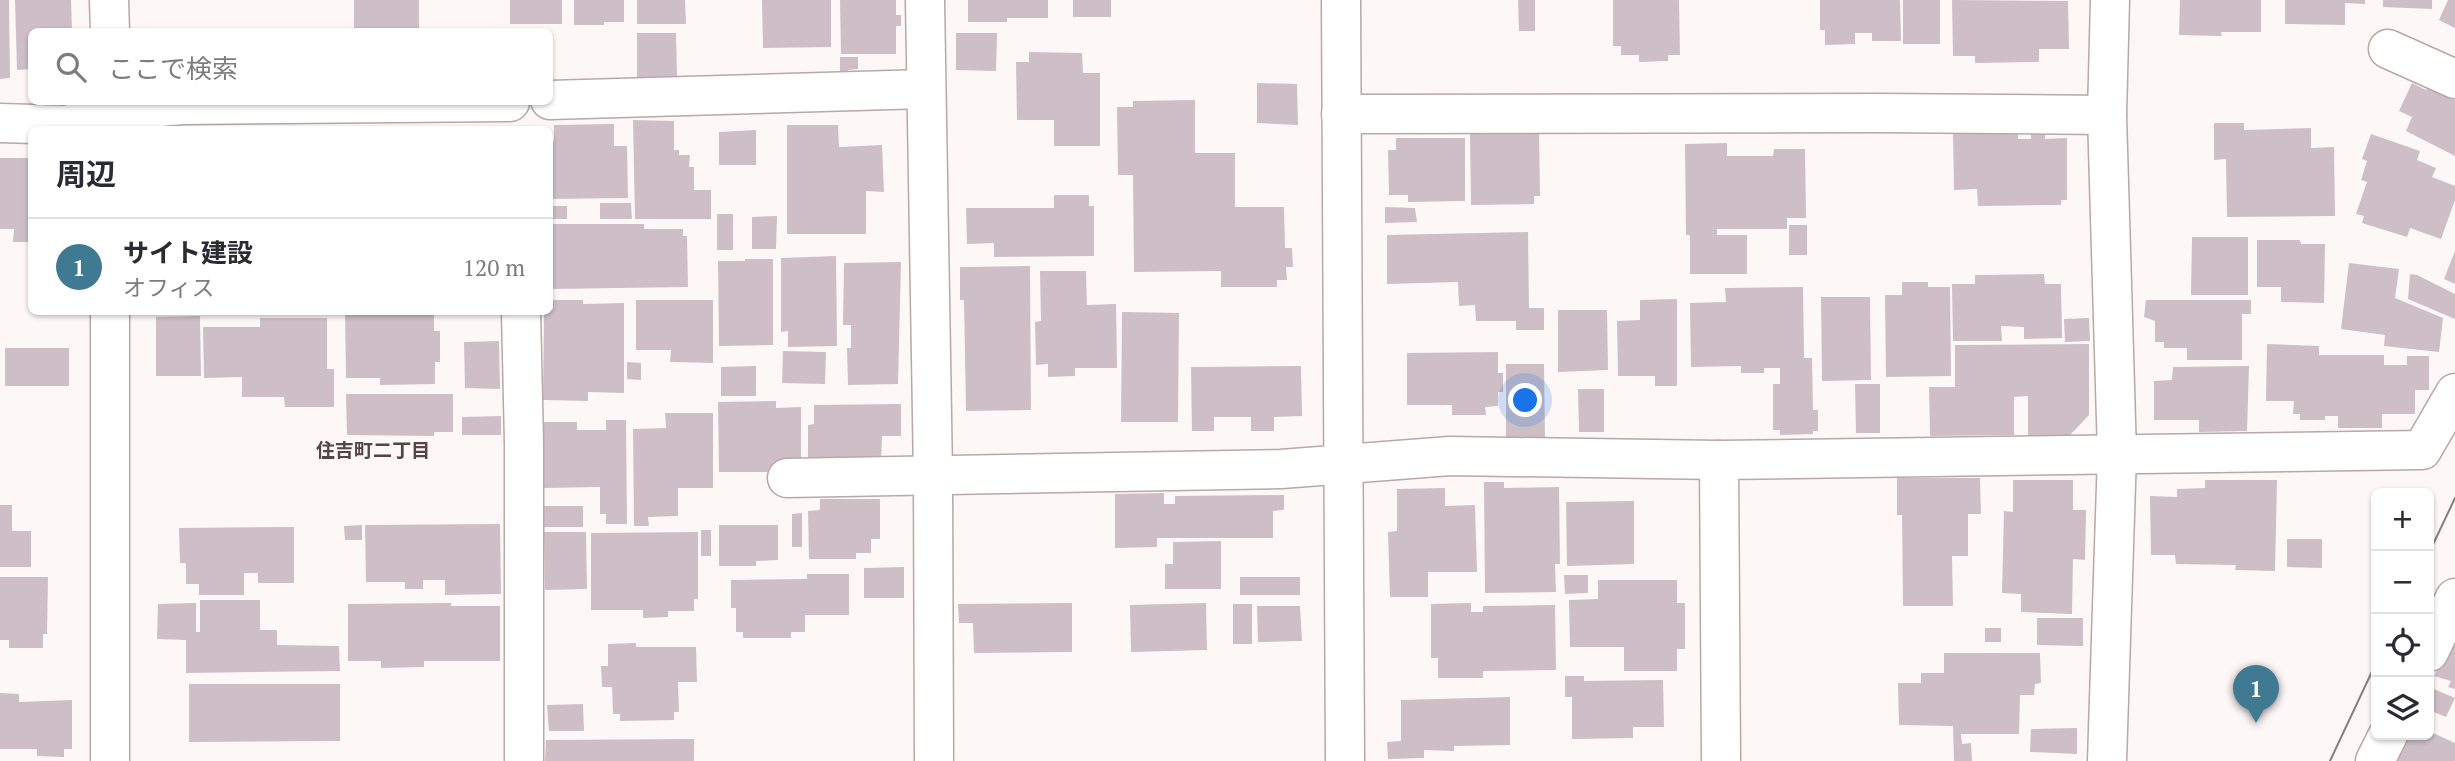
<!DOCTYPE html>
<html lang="ja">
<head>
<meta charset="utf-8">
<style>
  body { margin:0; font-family:"PT Serif","Noto Sans JP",serif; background:#f2f2f3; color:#2b2b33 }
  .controls { position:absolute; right:21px; bottom:21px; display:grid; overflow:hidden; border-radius:10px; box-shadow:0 2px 5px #0004 }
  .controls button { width:63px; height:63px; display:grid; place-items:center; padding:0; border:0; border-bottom:2px solid #e1e1e2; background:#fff; color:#2b2b33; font:35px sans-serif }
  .you { position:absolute; left:1526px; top:401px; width:24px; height:24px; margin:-18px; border:5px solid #fff; border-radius:50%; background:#1a73e8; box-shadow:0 0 0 10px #1a73e833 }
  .badge { display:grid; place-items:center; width:46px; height:46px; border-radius:50%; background:#3f7a92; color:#fff; font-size:23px; font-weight:700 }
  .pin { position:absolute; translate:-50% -58px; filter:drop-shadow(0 2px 4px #0008) }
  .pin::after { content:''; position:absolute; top:37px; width:24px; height:21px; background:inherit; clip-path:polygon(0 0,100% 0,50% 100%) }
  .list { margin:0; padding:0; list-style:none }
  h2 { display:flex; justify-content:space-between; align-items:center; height:91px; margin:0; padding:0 28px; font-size:30px }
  h2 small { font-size:23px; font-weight:400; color:#7c7c81 }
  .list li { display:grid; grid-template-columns:46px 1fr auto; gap:21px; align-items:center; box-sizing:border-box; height:98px; padding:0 28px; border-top:2px solid #e1e1e2 }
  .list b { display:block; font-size:26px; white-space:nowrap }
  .list p { margin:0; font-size:23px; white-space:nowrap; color:#7c7c81 }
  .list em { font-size:23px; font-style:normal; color:#7c7c81 }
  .icon { flex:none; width:38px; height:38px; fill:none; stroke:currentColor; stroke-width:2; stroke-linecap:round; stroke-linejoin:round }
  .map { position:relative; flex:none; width:2455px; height:761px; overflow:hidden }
  .search { position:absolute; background:#fff; box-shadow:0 2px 5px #0004; left:28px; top:28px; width:525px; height:77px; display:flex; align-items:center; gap:18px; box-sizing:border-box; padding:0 24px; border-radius:10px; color:#7c7c81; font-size:26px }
  .panel { position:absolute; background:#fff; box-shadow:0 2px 5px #0004; left:28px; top:126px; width:525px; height:189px; border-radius:10px }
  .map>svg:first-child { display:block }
</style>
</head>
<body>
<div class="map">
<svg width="2455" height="761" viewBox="0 0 2455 761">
  <rect width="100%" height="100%" fill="#fef7f7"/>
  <!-- building -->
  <g fill="#cdbfc5">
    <polygon points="0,0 9,0 10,78 0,79"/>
    <polygon points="15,0 71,0 72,32 32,32 32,69 17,70"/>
    <rect x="354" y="0" width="65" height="32"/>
    <rect x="510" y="0" width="52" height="24"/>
    <polygon points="574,0 624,0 624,22 604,22 604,25 574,25"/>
    <polygon points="637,0 685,0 686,24 637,24"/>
    <polygon points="762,0 831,0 831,47 763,48"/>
    <polygon points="840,0 896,0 896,15 901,15 901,26 896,26 896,54 841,54"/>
    <polygon points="968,0 1048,0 1048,18 1007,18 1007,22 968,22"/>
    <rect x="1073" y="0" width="38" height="17"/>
    <polygon points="1518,0 1535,0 1535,31 1519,31"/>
    <polygon points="1613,0 1679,0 1680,55 1668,55 1668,61 1639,62 1639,55 1621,55 1621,46 1613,46"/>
    <polygon points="1820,0 1900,0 1901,41 1872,41 1872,33 1855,33 1855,44 1825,45 1825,30 1820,30"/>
    <rect x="1903" y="0" width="37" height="44"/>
    <polygon points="1952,0 2068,1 2069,49 2039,49 2039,62 1975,63 1975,56 1953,56"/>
    <polygon points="2180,0 2261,0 2261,32 2221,32 2222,36 2179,35"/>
    <polygon points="2285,0 2365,0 2365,4 2345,3 2345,25 2285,24"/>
    <polygon points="2383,0 2432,0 2432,9 2383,7"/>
    <polygon points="2448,0 2455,0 2455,28 2439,20"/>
    <rect x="464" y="28" width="25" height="4"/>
    <polygon points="637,33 676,33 677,77 637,77"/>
    <polygon points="956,33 997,33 996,71 956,70"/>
    <polygon points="1029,52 1082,53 1083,73 1100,73 1100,146 1054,146 1054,120 1017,120 1016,62 1029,62"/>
    <polygon points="840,57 858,57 858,69 848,70 848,75 840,75"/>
    <polygon points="1257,83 1297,84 1298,125 1257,123"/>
    <polygon points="2412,83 2426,90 2428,87 2455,100 2455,156 2406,131 2412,117 2399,111"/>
    <polygon points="1195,100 1195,153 1235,153 1235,207 1284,207 1285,248 1292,248 1293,267 1286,267 1287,280 1277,280 1277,287 1221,287 1221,271 1134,272 1133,175 1118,175 1117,107 1133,107 1133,101"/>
    <polygon points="633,120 674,121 674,150 679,150 679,155 690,155 689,167 694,167 694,190 711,190 711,219 635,219"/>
    <polygon points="2214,123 2244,123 2244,130 2311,128 2311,148 2334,147 2335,216 2227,217 2226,159 2214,160"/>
    <polygon points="614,124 614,146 627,146 628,198 550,199 550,141 554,141 554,125"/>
    <polygon points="787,125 838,125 839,147 882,145 884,192 866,191 866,234 787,234"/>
    <polygon points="756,130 756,165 719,165 719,132"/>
    <polygon points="1539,132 1540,196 1534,196 1534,204 1471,205 1470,133"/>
    <polygon points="2045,132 2045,139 2067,138 2067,200 2061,200 2061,205 1978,206 1977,189 1954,190 1953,134 2018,133 2018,139 2031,139 2031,133"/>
    <polygon points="2371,134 2420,151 2417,160 2436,168 2432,177 2455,186 2455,200 2441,239 2410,228 2407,237 2362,223 2364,216 2356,214 2367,182 2361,180 2367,161 2362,159"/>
    <polygon points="1396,138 1465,138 1465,201 1408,202 1408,195 1389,195 1388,150 1396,150"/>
    <polygon points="1727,143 1727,156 1773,156 1774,149 1805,149 1806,218 1787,218 1787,229 1717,229 1717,235 1747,235 1747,274 1690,274 1690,235 1686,235 1685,144"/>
    <polygon points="0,158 32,158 32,242 13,242 14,229 0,229"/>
    <polygon points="1054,195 1089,195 1089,206 1094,206 1094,256 994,257 994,243 967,244 966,208 1054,208"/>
    <polygon points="600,203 631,203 632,219 600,219"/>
    <rect x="550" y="206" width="17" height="13"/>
    <polygon points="1385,207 1415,208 1417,222 1385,223"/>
    <rect x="717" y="214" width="16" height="36"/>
    <polygon points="777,216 776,249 752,249 752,217"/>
    <polygon points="550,224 644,224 644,229 683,229 683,236 687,236 688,287 550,289"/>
    <rect x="1789" y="225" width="18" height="30"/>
    <polygon points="1528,232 1529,308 1544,308 1544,330 1516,330 1516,321 1476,321 1475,305 1459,306 1458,282 1387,284 1387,235"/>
    <polygon points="2192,237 2248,237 2248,295 2191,295"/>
    <polygon points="2257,240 2300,240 2301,244 2325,244 2324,303 2281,302 2281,287 2257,287"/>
    <polygon points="2455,251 2455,284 2444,279"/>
    <polygon points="836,256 837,346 788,347 788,331 781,332 781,258"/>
    <polygon points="745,259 773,259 773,345 719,346 718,261 745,261"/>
    <polygon points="901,262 898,384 848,385 847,348 851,348 851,325 843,325 844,263"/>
    <polygon points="2349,263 2399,269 2395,298 2443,318 2439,352 2384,346 2385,335 2341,329"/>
    <polygon points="1030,266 1031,410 966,411 964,300 960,300 960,267"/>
    <polygon points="1040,271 1086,271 1087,305 1116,304 1117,368 1075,368 1075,376 1048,377 1048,364 1036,365 1035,322 1041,321"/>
    <polygon points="2044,274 2045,284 2061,284 2062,338 2024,339 2024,327 2001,326 2002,341 1953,341 1952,284 1975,284 1975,275"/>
    <polygon points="2410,274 2417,275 2455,294 2455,319 2408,299"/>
    <polygon points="1902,282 1928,282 1928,287 1950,287 1951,376 1886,377 1885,295 1902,295"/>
    <polygon points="1803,287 1804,358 1812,358 1813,410 1818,410 1818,431 1813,431 1813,434 1780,435 1780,430 1773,430 1773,384 1780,384 1780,368 1764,368 1764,373 1741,373 1741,366 1691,367 1690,303 1726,302 1725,288"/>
    <polygon points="1821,297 1870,297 1871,380 1822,381"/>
    <polygon points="1677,299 1677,386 1655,386 1655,376 1618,376 1617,321 1640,320 1640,300"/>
    <polygon points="553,300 583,300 583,304 624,303 624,393 588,392 588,401 543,400 544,312 553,309"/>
    <polygon points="636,300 713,300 713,363 670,362 671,350 636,350"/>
    <polygon points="2146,300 2251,300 2251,314 2242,314 2242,360 2187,360 2187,348 2164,348 2164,342 2155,342 2155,321 2144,317"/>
    <polygon points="1558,310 1607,310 1608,370 1558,372"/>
    <polygon points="345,312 434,312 434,331 440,331 440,362 435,362 435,384 380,385 380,378 346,378"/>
    <polygon points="1122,312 1179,313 1178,422 1121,422"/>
    <polygon points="200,316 201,376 156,376 156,317"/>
    <polygon points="260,318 327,318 327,369 334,369 334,407 285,407 284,397 242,397 242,377 204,378 203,327 260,327"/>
    <polygon points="2089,318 2090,341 2065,342 2064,319"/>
    <polygon points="499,341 500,389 465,388 464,342"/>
    <polygon points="2089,344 2089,415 2070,435 2028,435 2028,396 2014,397 2014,435 1930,436 1929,387 1955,387 1955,345"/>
    <polygon points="2267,344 2319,346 2319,355 2384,355 2384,365 2407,365 2407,356 2429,356 2429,390 2415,390 2415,414 2382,414 2382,428 2338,428 2338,416 2325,416 2325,420 2300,420 2300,414 2293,414 2294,401 2266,401"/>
    <rect x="5" y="348" width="64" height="38"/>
    <polygon points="783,351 826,352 825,384 782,383"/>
    <polygon points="1498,352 1498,373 1503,373 1503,392 1498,392 1498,406 1485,407 1486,415 1452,415 1452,405 1407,405 1407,353"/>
    <polygon points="627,362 641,363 641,380 627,379"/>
    <polygon points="1506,364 1544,364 1545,438 1506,439"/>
    <polygon points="756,366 756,396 721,396 721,367"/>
    <polygon points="1301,366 1302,416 1274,417 1274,431 1251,431 1251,417 1214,417 1214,431 1192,431 1191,367"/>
    <polygon points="2249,366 2247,431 2199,432 2199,420 2154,420 2154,381 2172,380 2173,367"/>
    <polygon points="1855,384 1880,384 1880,433 1856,433"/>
    <polygon points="1578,389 1604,389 1604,432 1579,432"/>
    <polygon points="346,394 453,394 453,432 434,432 434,436 347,435"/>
    <polygon points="776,401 776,408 801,407 801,464 774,464 774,472 719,472 718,402"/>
    <polygon points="901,404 901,436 882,436 881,460 808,461 808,425 814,424 814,405"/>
    <polygon points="665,413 713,413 713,488 678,488 678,516 648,517 649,526 634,526 633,429 666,428"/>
    <polygon points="501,416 501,435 462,435 462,417"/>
    <polygon points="606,420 626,420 627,524 606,524 606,514 600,514 600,487 544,488 543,422 577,422 577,430 606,430"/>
    <polygon points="1897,478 1980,478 1981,514 1968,514 1968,556 1952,556 1953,606 1903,606 1902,515 1897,515"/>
    <polygon points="2013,480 2073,480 2073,510 2086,510 2085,560 2073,559 2072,614 2021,612 2021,594 2002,593 2004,511 2013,512"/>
    <polygon points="2205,480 2277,480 2275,571 2235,570 2236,565 2176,564 2175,555 2151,555 2150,496 2177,497 2177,489 2205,488"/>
    <polygon points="1484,482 1504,482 1504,488 1559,487 1560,564 1555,564 1556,592 1485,593"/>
    <polygon points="1445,488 1445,506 1475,505 1477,572 1428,572 1428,597 1390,597 1388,532 1397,531 1397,489"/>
    <polygon points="1164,493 1164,504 1175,504 1175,496 1284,495 1284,510 1273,511 1273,538 1157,538 1157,547 1115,548 1115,494"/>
    <polygon points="820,499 880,499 880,539 871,539 871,553 856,553 856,559 809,559 808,511 820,510"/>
    <polygon points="1634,501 1634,564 1567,566 1566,502"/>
    <polygon points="0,505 12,505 12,531 31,531 31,567 0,567"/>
    <rect x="543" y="506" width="40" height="21"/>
    <polygon points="802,513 802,547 792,547 792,514"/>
    <polygon points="500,524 501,594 445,595 445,580 423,580 423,589 405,589 405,582 366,582 365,525"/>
    <polygon points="362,525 362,540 345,540 344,526"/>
    <polygon points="719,525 778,525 778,560 756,561 756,566 719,566"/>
    <polygon points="294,527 294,583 258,583 258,573 244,573 244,595 199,595 199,584 186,584 186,563 180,563 179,528"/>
    <rect x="701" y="530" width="10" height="26"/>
    <polygon points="544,532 586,532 587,589 545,590"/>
    <polygon points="698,532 698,599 694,599 694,611 668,611 668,617 643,618 643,610 591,610 591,533"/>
    <polygon points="2287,539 2322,539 2322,568 2287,567"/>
    <polygon points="1221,541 1221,589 1165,589 1165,564 1173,564 1173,542"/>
    <polygon points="904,567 904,598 864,598 864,568"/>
    <polygon points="807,574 849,574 849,615 805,615 805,632 791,632 791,638 743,638 743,632 736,632 736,608 731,608 731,580 807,579"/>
    <polygon points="1564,575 1588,575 1588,593 1565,594"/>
    <polygon points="0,577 48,577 47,634 43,634 43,648 9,648 9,640 0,640"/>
    <rect x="1240" y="577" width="60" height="18"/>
    <polygon points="1598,580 1677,580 1677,603 1685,603 1685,649 1677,649 1677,671 1624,671 1624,647 1570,647 1569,600 1598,599"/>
    <polygon points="200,600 260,600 260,630 277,630 277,645 339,646 340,671 186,673 186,640 157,639 158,604 196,603 196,632 200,632"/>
    <polygon points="451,603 451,606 500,606 500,661 424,661 424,667 381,668 381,661 348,661 348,604"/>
    <polygon points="1072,603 1072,652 974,653 973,623 959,623 958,604"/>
    <polygon points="1206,603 1207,650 1131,652 1130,605"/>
    <polygon points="1471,603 1471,612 1483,612 1483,606 1555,605 1556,670 1483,671 1483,678 1438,678 1438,658 1431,658 1431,604"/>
    <rect x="1233" y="604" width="19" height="40"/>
    <polygon points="1257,606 1300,606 1302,641 1258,642"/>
    <polygon points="2037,618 2083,618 2083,646 2037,645"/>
    <rect x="1985" y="628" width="16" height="14"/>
    <polygon points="2455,635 2455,689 2448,687 2451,681 2434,676"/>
    <polygon points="636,643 636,647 696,647 697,682 678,682 679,712 674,712 674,720 620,721 620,714 613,714 612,687 602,687 601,666 608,666 608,644"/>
    <polygon points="1944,653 2040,653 2041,683 2035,684 2034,695 2020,695 2019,734 1961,734 1962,744 1971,743 1972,761 1954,761 1953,726 1899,725 1898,683 1921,683 1921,673 1944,673"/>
    <polygon points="1565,676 1584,676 1584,681 1663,680 1664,727 1633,727 1633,738 1572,739 1572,697 1565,697"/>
    <polygon points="189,684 340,684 340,741 189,742"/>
    <polygon points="2429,687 2455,698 2446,717 2429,710"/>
    <polygon points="0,693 19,694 19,702 72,700 72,749 64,749 64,757 37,756 37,749 0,749"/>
    <polygon points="1510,697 1510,745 1454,746 1454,751 1424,750 1424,758 1388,759 1387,742 1401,741 1401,700"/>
    <polygon points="583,704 584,731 549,731 547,705"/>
    <polygon points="2077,728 2077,754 2030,752 2031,729"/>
    <polygon points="2429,731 2455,743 2455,761 2395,761 2407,735 2429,735"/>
    <polygon points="694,739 694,761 545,761 546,740"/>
  </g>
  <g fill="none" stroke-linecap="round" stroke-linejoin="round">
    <defs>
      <g id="minor">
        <polyline points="109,0 110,32"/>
        <polyline points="925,0 933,475 934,761"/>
        <polyline points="2388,49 2455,79"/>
        <polyline points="550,100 925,89"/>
        <polyline points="1341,114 1878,113 2107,115"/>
        <polyline points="0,123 67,125 113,111 183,105 510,102"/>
        <polyline points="110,312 110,761"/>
        <polyline points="521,312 524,444 524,761"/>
        <polyline points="1719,460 1721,761"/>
        <polyline points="787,478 1281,469 1450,456 1719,460 2422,450 2455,393"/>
        <polyline points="2429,652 2455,598"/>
        <polyline points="2107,761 2117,454 2107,115 2110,0"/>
        <polyline points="2375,761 2388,735"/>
      </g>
      <polyline id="tertiary" points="1341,0 1345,761"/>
    </defs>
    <!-- minor casing -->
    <use href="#minor" stroke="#b8a8a7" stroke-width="41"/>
    <!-- tertiary casing -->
    <use href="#tertiary" stroke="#b8a8a7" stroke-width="41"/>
    <!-- minor -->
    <use href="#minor" stroke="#fff" stroke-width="38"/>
    <!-- tertiary -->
    <use href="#tertiary" stroke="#fff" stroke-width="38"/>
    <!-- tram -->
    <g stroke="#867f7f" stroke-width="2">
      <polyline points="2429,553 2455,498"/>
      <polyline points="2330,761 2376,663"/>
    </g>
  </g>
  <g text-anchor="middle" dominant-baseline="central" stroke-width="5" stroke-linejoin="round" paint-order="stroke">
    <!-- neighbourhood labels -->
    <g font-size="19" font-weight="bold" fill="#534545" stroke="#fef7f7">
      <text x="373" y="449">住吉町二丁目</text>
    </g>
  </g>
</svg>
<div class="controls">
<button>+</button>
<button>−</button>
<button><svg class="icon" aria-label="locate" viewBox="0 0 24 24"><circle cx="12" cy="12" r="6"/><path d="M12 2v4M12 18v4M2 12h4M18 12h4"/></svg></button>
<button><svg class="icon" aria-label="layers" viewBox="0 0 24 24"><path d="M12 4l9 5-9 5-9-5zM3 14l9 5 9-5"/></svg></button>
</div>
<div class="you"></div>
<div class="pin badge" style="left:2256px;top:723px">1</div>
<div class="search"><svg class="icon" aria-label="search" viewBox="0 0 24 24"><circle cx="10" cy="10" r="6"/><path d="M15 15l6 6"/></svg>ここで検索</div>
<section class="panel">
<h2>周辺<small></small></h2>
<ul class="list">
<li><span class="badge">1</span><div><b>サイト建設</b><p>オフィス</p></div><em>120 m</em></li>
</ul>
</section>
</div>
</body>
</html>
